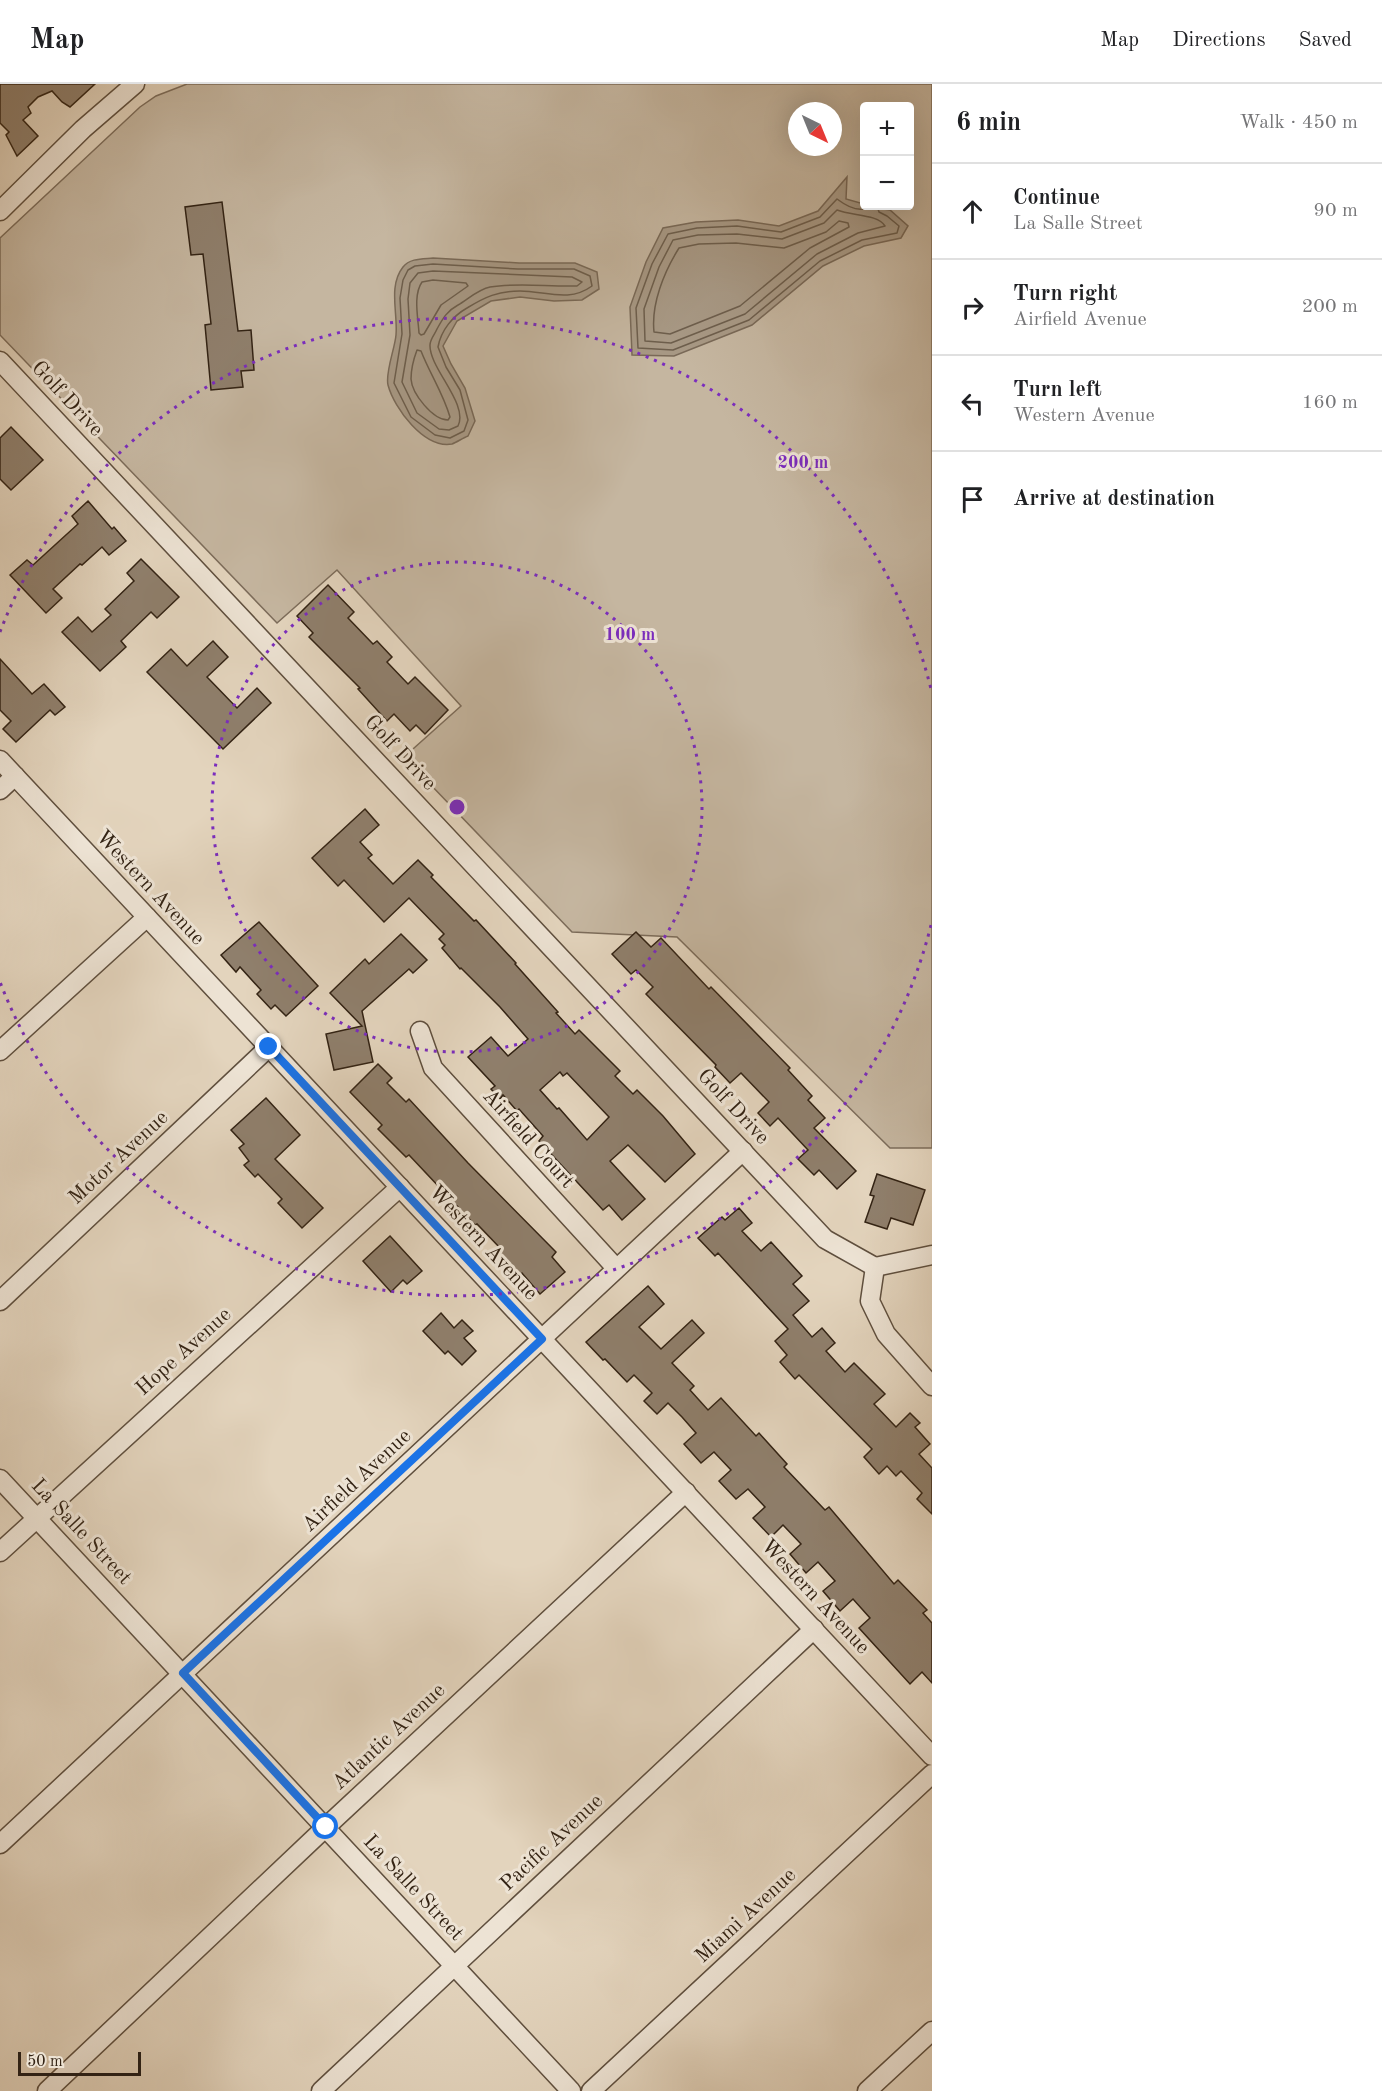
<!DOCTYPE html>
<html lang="en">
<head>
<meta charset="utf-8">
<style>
  body { margin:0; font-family:"Old Standard TT",serif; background:#f6f6f6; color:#202124 }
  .controls { position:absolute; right:18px; top:18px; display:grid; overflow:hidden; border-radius:6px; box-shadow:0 6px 24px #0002 }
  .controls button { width:54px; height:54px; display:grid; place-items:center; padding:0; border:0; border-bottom:2px solid #e0e0e0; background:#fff; color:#202124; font:30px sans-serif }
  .compass { position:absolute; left:788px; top:18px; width:54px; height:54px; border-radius:50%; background:#fff; box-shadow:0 6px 24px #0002; rotate:137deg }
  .scale { position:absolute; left:18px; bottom:15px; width:123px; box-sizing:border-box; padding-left:6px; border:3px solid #332314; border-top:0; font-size:16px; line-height:21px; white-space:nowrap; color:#332314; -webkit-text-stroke:4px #ede3d4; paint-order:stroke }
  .stop { position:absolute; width:18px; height:18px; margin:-14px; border:4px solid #1a73e8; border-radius:50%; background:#fff }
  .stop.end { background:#1a73e8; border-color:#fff; box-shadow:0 2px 6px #0008 }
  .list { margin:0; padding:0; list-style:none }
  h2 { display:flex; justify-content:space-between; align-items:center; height:78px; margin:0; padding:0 24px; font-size:26px }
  h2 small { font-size:20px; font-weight:400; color:#757577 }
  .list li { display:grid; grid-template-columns:39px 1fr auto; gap:18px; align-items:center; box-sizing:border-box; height:96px; padding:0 24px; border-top:2px solid #e0e0e0 }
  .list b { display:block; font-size:22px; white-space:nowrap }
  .list p { margin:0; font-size:20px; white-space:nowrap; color:#757577 }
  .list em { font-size:20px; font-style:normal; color:#757577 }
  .icon { flex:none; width:33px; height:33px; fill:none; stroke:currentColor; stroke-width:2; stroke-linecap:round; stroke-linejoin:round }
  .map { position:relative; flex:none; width:932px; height:2007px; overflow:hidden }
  header { display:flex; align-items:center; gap:36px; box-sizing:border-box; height:84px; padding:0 30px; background:#fff; border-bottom:2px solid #e0e0e0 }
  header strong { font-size:28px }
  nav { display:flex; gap:33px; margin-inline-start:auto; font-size:21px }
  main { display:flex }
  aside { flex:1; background:#fff }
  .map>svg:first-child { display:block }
</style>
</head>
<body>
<header>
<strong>Map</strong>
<nav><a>Map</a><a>Directions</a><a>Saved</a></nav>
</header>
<main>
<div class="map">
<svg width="932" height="2007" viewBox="0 0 932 2007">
  <rect width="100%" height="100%" fill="#e3d4bd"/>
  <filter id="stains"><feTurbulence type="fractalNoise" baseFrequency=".00333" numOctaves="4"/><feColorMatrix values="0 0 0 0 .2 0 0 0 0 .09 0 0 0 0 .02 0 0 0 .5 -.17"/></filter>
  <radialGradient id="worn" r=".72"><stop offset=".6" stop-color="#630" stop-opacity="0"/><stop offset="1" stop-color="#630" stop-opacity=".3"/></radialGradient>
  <!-- green -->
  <path fill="#c5b6a0" stroke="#7c6c5a" stroke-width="1.5" fill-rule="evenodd" d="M187,0H932V1064H890L677,853L572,848L404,673L461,622L337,486L277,539L0,251V154L140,23L156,12ZM864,22H910V122H864ZM797,27H833V63H797Z"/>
  <!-- water -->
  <g fill="#a79884" stroke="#796957" stroke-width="1.5">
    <polygon points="847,93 846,115 864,120 864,122 890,126 908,142 901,154 864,162 823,182 752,241 674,272 632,271 630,223 646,178 663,144 696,138 738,136 779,142 818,127"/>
    <path d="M433,174L519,179H575L597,188L599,205L582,216L554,217L520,213L491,217L457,237L443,262L451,280L465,304L475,337L468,352C463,354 457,358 452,360C424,365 394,324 388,301C385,289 395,264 396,251C398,229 388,202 403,183C410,174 423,175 433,174Z"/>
  </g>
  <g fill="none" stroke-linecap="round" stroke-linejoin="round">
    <!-- shore -->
    <g stroke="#6d5e4c" stroke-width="1.5">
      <path d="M870,122C860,130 845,121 837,115L820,133L781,148L737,142L697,144L668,150L652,180L636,224L638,264L673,266L749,236L820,177L862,156L897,149L899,142L887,132L879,128L877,122"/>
      <path d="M837,126C852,132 878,130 885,142L858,149L817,170L745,230L671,259L645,257L644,225L659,183L673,156L698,151L737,150L782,155L824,139Z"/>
      <path d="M839,137L848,139L849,143L810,164L740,222L670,250L654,248C651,220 664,188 679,164L699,160L736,159L784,164L826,148Z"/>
      <path d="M433,180L518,185H574L590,192L592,202C569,219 545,207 520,207C498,207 485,213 467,224C453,232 441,246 438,263L446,283L460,306L468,336L464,347L450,354L435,351L411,333L394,299L402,250L400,214L403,196L408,186L415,182Z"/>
      <path d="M433,187L572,193L582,198L577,202C548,203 519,198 490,203C479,205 468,215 458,221C447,227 443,234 437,245C435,250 430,255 430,261C429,284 469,320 458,342L449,346L439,345L417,329L402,298L410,251L408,215L410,199L418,189Z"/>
      <path d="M433,196L466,199L468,202L441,221L424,250L421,251L419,249C418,233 413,211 422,198Z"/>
      <path d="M417,266L421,267C430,290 443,309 450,333L448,336C433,336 412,310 411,295C411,286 414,274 417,266Z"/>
    </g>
  </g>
  <!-- building -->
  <g fill="#8f7f6c" stroke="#332314" stroke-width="1.5" fill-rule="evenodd">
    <polygon points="0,0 95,0 70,23 62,18 52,7 38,13 28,23 31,29 23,36 38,52 17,72 6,51 9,48 0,39"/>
    <polygon points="222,118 238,247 251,246 254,286 241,287 243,303 211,306 205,241 211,240 203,170 191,171 185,123"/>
    <polygon points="11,343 43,376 11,406 0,395 0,354"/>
    <polygon points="88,417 112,445 114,443 126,457 109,471 102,463 82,481 80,480 53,505 62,514 46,529 10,491 27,476 33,481 78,440 72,432"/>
    <polygon points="141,475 179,513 157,534 151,528 121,557 126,563 100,587 62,548 78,533 92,548 111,531 105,525 134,497 127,489"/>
    <polygon points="328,501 354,528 348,534 373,560 377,557 392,573 387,578 408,600 415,593 448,626 425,650 416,641 410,647 394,630 387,637 358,605 360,604 309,553 313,549 297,532"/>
    <polygon points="213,557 228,573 207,593 237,624 257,604 271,619 223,665 147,588 171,565 187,582"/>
    <polygon points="0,575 32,610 44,600 65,623 55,631 50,626 16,658 3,645 11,637 0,626"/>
    <path d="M365,725L379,741L360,758L372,771L368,774L393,800L418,776L433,791L431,793L474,837L476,836L516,879L515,880L558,928L556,929L575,950L579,946L620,987L615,992L633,1010L637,1006L663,1032L695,1070L665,1098L628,1061L610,1077L645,1115L622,1136L609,1121L603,1126L539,1057L543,1052L519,1025L517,1027L503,1011L500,1015L491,1005L495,1002L468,973L491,953L508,972L528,955L500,923L461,884L460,885L442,864L445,861L439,855L444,850L409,814L384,838L344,796L338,802L312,774ZM560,988L563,992L567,989L609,1033L587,1056L559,1024L557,1025L540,1006Z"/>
    <polygon points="259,838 318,902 286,932 275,921 271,925 257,910 261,906 240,883 236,888 221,871"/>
    <polygon points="636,848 651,863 661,854 709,905 711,903 790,984 788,986 812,1012 808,1016 825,1034 814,1044 856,1087 837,1105 819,1086 814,1091 798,1075 808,1066 778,1034 770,1042 758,1029 769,1018 741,989 730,999 715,983 716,981 646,910 653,903 636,886 631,890 612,870"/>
    <polygon points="401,850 427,876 413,889 409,885 362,927 373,978 334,986 326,950 362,942 330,909 365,875 369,880"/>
    <polygon points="378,980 392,994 387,999 406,1018 409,1015 468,1079 556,1168 552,1173 565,1188 540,1210 522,1189 516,1195 494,1172 501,1165 477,1140 475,1141 409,1071 406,1073 378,1045 382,1041 350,1008"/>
    <polygon points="266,1014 300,1051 275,1075 323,1124 302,1144 278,1119 282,1115 258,1090 255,1093 244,1081 249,1077 239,1064 244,1060 231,1046"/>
    <polygon points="877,1090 925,1106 913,1141 891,1134 887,1145 865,1138 874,1112 870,1111"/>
    <polygon points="739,1124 752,1139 742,1147 761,1167 771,1158 802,1192 793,1200 809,1217 793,1231 812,1253 822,1244 835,1259 826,1267 845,1288 854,1279 885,1310 874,1320 896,1343 910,1329 920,1339 915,1343 930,1360 919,1370 932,1384 932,1430 917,1415 922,1409 901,1387 896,1392 887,1382 879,1390 864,1373 872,1365 799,1291 795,1295 780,1278 787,1271 775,1257 788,1245 718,1169 715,1172 698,1154 722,1133 725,1136"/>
    <polygon points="390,1152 422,1187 407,1200 403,1196 391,1208 363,1177"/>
    <polygon points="648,1202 664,1220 639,1243 661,1265 692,1236 704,1249 672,1279 694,1302 690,1306 708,1326 721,1314 756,1352 759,1349 787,1380 784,1383 825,1426 829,1423 894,1500 898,1496 927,1526 923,1529 932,1539 932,1599 922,1588 910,1600 859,1544 870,1534 853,1515 840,1527 823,1507 835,1497 818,1478 806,1489 790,1470 801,1460 783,1441 771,1453 753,1434 765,1423 748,1405 736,1415 719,1397 731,1386 714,1368 701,1379 684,1360 696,1349 682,1333 668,1319 657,1330 644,1317 652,1309 634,1291 627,1298 605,1275 603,1276 586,1258"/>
    <polygon points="441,1229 454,1244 462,1236 473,1247 464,1254 476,1267 462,1281 448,1267 445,1270 423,1247"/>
  </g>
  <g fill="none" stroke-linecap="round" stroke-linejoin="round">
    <defs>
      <g id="minor">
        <polyline points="0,127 83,45 135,0"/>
        <polyline points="0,277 825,1155 875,1183"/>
        <polyline points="0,676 932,1672"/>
        <polyline points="0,706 15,692"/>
        <polyline points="420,947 433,984 616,1184"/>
        <polyline points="0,967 147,833"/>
        <polyline points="875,1183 870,1217 886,1250 932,1302"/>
        <polyline points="875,1183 932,1171"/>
        <polyline points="0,1217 269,963"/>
        <polyline points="0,1395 571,2007"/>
        <polyline points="0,1468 400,1103"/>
        <polyline points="0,1760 743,1067"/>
        <polyline points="47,2007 326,1743 686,1408"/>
        <polyline points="321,2007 814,1545"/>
        <polyline points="591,2007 932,1690"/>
        <polyline points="867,2007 932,1947"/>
      </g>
    </defs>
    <!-- minor casing -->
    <use href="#minor" stroke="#5f4f3e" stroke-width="21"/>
    <!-- minor -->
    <use href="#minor" stroke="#ede3d4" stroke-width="18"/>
  </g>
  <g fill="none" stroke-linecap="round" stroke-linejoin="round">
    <!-- route -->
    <polyline stroke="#1a73e8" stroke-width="8" points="269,963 542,1255 183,1589 326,1743"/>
  </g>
  <!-- distance rings -->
  <g fill="none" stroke="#7b2cbf" stroke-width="3" stroke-dasharray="3 6">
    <circle cx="457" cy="723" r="245"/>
    <path d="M931 841A489 489 0 0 1 0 898M0 548A489 489 0 0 1 931 605"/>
  </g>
  <g text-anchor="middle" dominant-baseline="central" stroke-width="6" stroke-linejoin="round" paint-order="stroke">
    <!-- street labels -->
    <g font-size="21" fill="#332314" stroke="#ede3d4">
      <text transform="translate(67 315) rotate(47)">Golf Drive</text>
      <text transform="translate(400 669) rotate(47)">Golf Drive</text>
      <text transform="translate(150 804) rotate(47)">Western Avenue</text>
      <text transform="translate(733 1023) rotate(47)">Golf Drive</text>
      <text transform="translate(528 1055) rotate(48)">Airfield Court</text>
      <text transform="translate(119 1074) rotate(-43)">Motor Avenue</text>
      <text transform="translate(483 1159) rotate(47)">Western Avenue</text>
      <text transform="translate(184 1268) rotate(-42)">Hope Avenue</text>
      <text transform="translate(357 1397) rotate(-43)">Airfield Avenue</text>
      <text transform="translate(81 1448) rotate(47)">La Salle Street</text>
      <text transform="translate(815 1513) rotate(47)">Western Avenue</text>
      <text transform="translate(389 1653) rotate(-43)">Atlantic Avenue</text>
      <text transform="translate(552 1759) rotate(-43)">Pacific Avenue</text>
      <text transform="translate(413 1804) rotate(47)">La Salle Street</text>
      <text transform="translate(746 1832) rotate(-43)">Miami Avenue</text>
    </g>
  </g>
  <circle cx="457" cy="723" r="9" fill="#7b2cbf" stroke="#ede3d4" stroke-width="3"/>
  <g font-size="18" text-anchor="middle" font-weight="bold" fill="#7b2cbf" stroke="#ede3d4" stroke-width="6" stroke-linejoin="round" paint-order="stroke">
    <text x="803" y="384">200 m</text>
    <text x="630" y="556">100 m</text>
  </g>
  <rect width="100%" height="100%" filter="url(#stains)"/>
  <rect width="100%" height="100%" fill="url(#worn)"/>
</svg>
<div class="controls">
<button>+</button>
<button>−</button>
</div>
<svg class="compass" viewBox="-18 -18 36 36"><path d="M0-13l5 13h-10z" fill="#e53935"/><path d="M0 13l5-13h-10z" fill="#757577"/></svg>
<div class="scale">50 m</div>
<div class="stop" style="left:326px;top:1743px"></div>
<div class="stop end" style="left:269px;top:963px"></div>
</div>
<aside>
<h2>6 min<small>Walk · 450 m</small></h2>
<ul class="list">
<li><svg class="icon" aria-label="ahead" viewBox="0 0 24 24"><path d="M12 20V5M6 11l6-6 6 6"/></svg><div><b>Continue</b><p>La Salle Street</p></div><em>90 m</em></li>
<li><svg class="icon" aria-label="right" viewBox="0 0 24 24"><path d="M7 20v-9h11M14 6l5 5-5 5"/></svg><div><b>Turn right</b><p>Airfield Avenue</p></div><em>200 m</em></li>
<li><svg class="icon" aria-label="left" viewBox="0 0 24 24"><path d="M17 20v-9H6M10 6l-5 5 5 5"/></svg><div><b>Turn left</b><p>Western Avenue</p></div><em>160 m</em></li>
<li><svg class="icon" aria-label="arrive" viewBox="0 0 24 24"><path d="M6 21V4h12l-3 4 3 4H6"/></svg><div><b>Arrive at destination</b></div></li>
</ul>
</aside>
</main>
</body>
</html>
